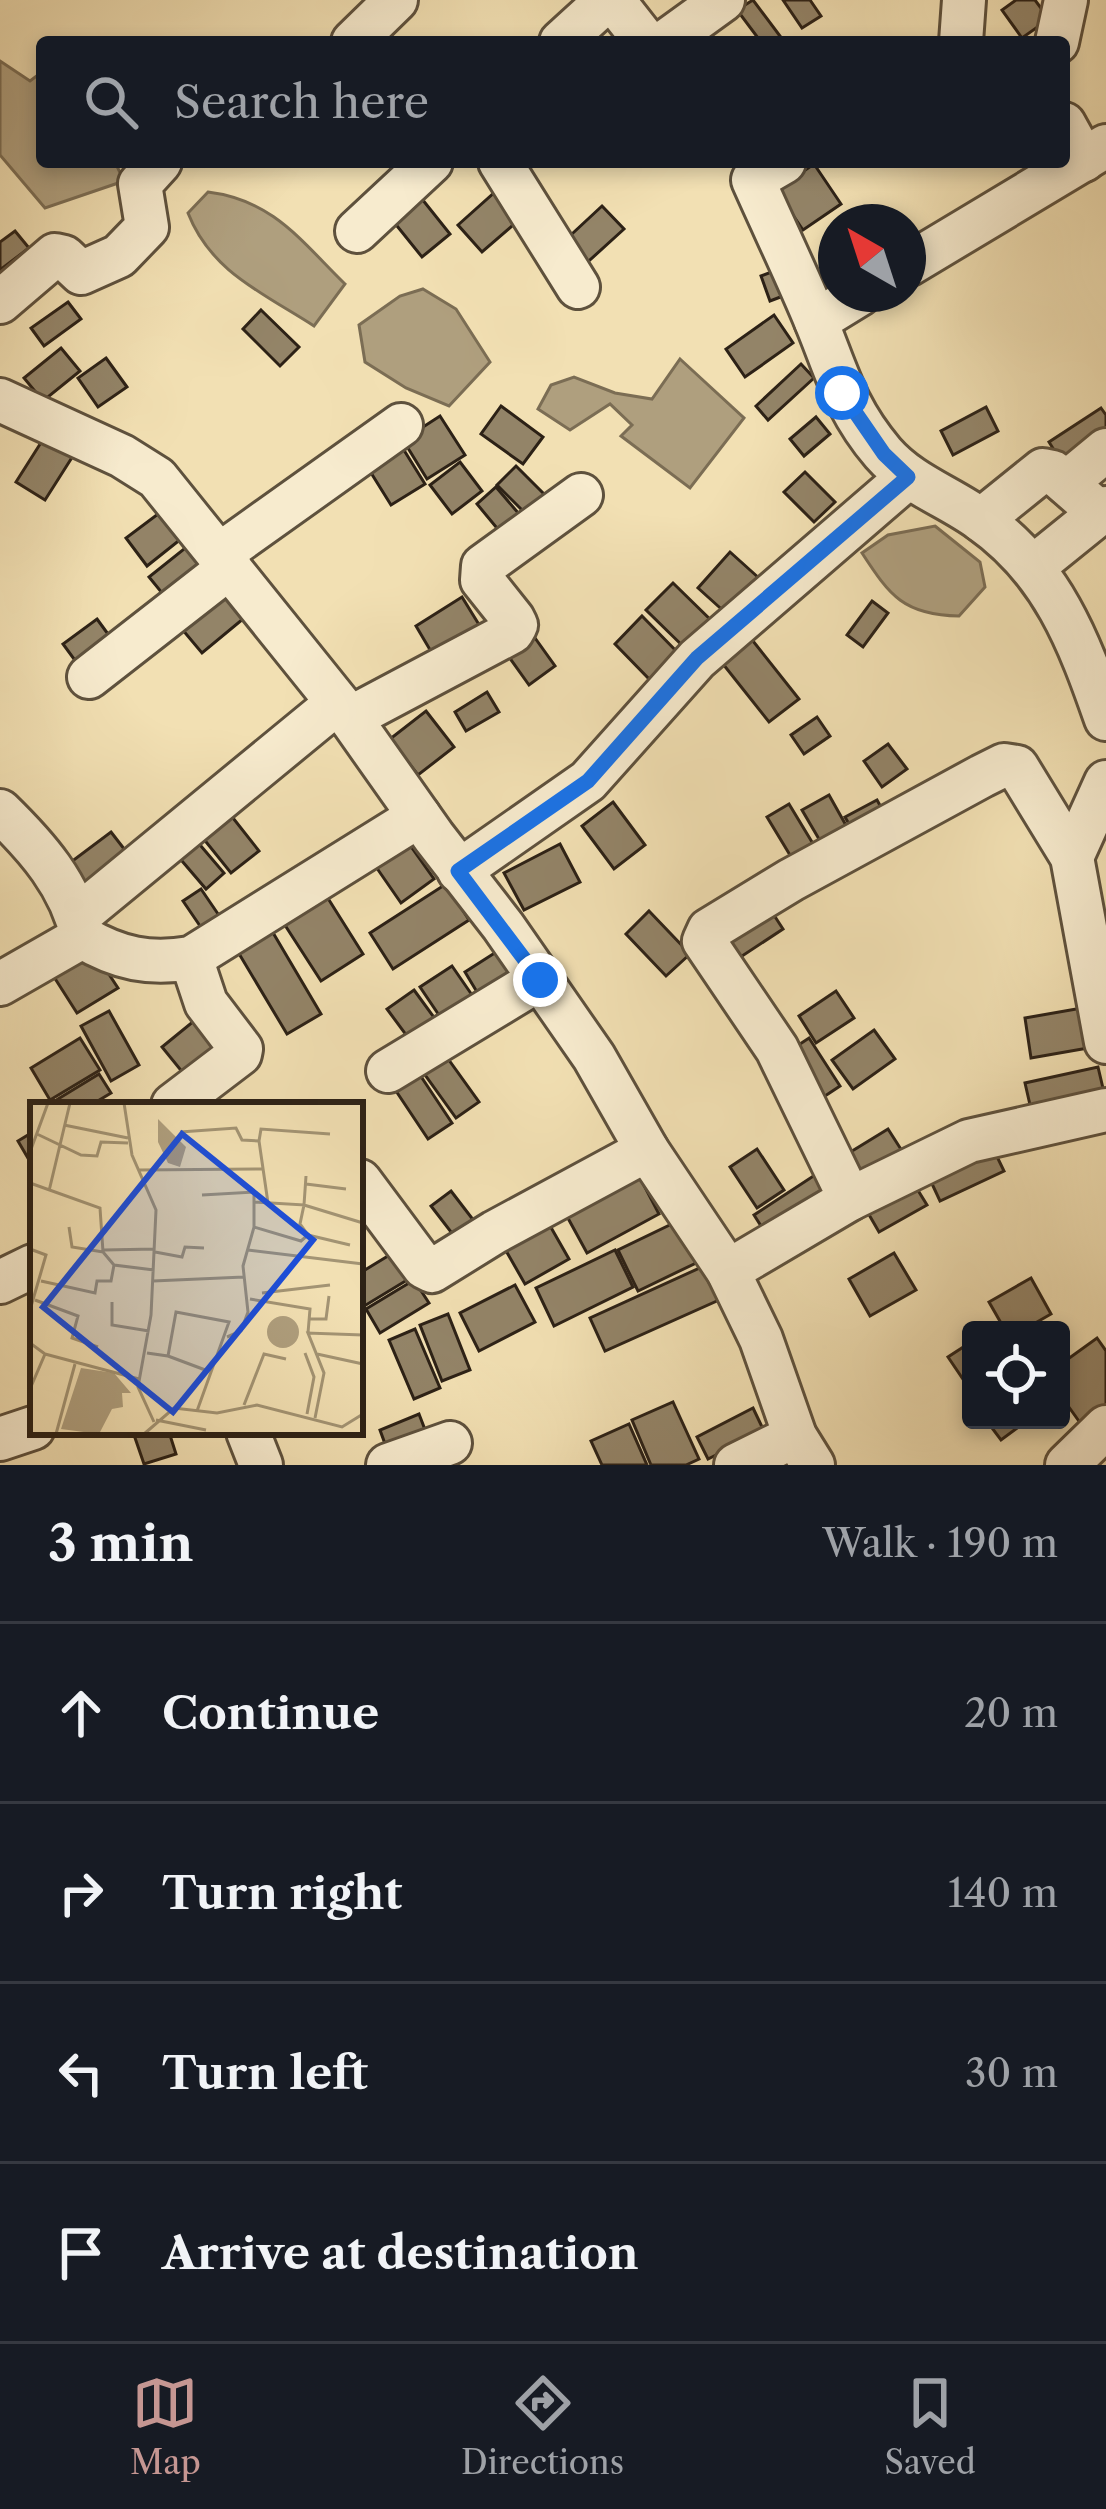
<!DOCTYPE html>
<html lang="en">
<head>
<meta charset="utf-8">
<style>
  body { margin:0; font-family:"Libre Caslon Text",serif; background:#20242c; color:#f1f3f6 }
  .controls { position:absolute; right:36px; bottom:36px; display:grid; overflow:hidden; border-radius:12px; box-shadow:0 6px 18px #0003 }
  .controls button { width:108px; height:108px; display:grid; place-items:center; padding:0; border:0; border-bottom:3px solid #363941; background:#171b24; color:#f1f3f6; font:60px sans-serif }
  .compass { position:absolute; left:818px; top:204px; width:108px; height:108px; border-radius:50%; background:#171b24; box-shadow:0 6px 18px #0003; rotate:321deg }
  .stop { position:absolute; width:36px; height:36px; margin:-27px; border:9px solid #1a73e8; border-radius:50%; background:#fff }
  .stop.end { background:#1a73e8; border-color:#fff; box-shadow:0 3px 12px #0008 }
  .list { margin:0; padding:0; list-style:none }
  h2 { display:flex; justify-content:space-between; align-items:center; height:156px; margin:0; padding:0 48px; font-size:51px }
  h2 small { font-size:39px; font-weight:400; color:#9ea1a6 }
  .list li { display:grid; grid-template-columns:78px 1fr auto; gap:36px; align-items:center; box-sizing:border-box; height:180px; padding:0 48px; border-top:3px solid #363941 }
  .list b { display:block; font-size:45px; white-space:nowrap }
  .list em { font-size:39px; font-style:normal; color:#9ea1a6 }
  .icon { flex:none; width:66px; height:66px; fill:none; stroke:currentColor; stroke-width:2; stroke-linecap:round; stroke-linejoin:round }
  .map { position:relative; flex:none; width:1106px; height:1465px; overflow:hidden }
  .search { position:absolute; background:#171b24; box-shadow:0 6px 18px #0003; left:36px; right:36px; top:36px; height:132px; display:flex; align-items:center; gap:30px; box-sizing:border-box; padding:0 42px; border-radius:12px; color:#9ea1a6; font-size:45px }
  .sheet { height:876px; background:#171b24 }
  nav { display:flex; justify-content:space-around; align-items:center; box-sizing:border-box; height:168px; border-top:3px solid #363941; background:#171b24; font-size:33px; color:#9ea1a6 }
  nav a { display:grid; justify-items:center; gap:6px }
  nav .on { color:#c59692 }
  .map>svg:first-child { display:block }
</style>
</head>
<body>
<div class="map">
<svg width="1106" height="1465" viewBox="0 0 1106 1465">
  <rect width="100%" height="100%" fill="#f2e0b3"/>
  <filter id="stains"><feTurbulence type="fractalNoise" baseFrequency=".00167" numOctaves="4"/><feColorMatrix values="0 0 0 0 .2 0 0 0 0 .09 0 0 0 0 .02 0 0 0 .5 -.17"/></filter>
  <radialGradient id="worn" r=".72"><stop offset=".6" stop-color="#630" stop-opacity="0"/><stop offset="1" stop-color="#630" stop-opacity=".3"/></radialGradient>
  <!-- water -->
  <g fill="#af9f7e" stroke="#7b6d54" stroke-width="3">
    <polygon points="0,61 30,81 42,72 42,162 115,162 124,181 45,208 0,155"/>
    <path d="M208,192C273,200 301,241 345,284L314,326C263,293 211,272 188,213Z"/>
    <polygon points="423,289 456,309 490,362 449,406 406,388 365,362 359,325 400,296"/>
    <polygon points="680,359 744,418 690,488 621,436 632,425 610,404 570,430 538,409 551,385 574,377 615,393 652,399"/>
    <path d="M935,526L980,562L985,587L959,616C904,615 890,596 862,553L888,535Z"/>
  </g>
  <!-- building -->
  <g fill="#938468" stroke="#2c2116" stroke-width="3">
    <polygon points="753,0 780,36 772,42 761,42 737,10"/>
    <polygon points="783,0 810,0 821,16 802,28"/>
    <polygon points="1016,0 1035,0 1049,19 1022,38 1002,10"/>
    <polygon points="814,164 841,204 803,230 776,190"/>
    <polygon points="504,184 528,212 482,252 458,225"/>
    <polygon points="418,194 450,234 422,257 389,216"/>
    <polygon points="602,206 624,229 580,269 559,246"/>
    <polygon points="15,231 29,248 0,270 0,242"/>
    <polygon points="782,268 791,293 770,301 761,276"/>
    <polygon points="68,302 81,319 44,346 31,328"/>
    <polygon points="261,310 299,347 280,366 243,329"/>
    <polygon points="774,315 793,343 745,377 726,349"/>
    <polygon points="61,348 80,371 43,401 24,378"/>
    <polygon points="106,358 127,387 98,407 78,378"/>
    <polygon points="801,364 814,378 768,420 756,406"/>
    <polygon points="501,406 543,437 523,464 481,434"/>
    <polygon points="986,407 998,431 953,455 941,431"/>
    <polygon points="1101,408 1106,415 1106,443 1066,469 1049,442"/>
    <polygon points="440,416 465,455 427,479 403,440"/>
    <polygon points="816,417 830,434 804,456 790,439"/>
    <polygon points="49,430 78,448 45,500 16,482"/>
    <polygon points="402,447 425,484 391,505 368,468"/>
    <polygon points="460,462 482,491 452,514 430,485"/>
    <polygon points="516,466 556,506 537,525 497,485"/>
    <polygon points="805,472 835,502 814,522 784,492"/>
    <polygon points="496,487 531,528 511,545 477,504"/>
    <polygon points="166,508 186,535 147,566 126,538"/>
    <polygon points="194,541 215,568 171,604 149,577"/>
    <polygon points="730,552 760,579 728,615 698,588"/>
    <polygon points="223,583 249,614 202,653 176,622"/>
    <polygon points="673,583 719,628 692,655 646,610"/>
    <polygon points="462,597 486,636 439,665 416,626"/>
    <polygon points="872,601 888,613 863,647 847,635"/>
    <polygon points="642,616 681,656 654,684 615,644"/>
    <polygon points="97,619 116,645 82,670 63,644"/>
    <polygon points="530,631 555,666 529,685 504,650"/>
    <polygon points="749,636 799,699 769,722 719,659"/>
    <polygon points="487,692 499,712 466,731 455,712"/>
    <polygon points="426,711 454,747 418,775 390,739"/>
    <polygon points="817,717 830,736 804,754 791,735"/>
    <polygon points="888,744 907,769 882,787 864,761"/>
    <polygon points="829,795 852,836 826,851 802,810"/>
    <polygon points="877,800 887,818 856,836 845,817"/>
    <polygon points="613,802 645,845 614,869 582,826"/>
    <polygon points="222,804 259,851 231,873 194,827"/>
    <polygon points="789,804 818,852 796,865 767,817"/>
    <polygon points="111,832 135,863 83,902 59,871"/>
    <polygon points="189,832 224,873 206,889 170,847"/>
    <polygon points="407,841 434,879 401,903 374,864"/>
    <polygon points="560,844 580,882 524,910 504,873"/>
    <polygon points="446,884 469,920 393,969 370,933"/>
    <polygon points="201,889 229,930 211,942 183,901"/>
    <polygon points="324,892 363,954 321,981 281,919"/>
    <polygon points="768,906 783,929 730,964 715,941"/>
    <polygon points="649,911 690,954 666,976 626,934"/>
    <polygon points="272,931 321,1014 287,1034 238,952"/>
    <polygon points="87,941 118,988 77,1013 47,966"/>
    <polygon points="504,947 527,982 486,1007 465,972"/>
    <polygon points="452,966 481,1008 449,1030 420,987"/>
    <polygon points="414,990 441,1027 415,1047 387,1009"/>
    <polygon points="836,991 854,1018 816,1043 799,1016"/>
    <polygon points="1082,1008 1088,1048 1031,1058 1025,1018"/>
    <polygon points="109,1011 139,1065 111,1081 81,1026"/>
    <polygon points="200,1016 230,1053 192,1084 162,1047"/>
    <polygon points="874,1030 895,1059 853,1089 832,1060"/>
    <polygon points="80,1038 100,1070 50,1100 31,1068"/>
    <polygon points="809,1038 840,1086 819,1100 788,1052"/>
    <polygon points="441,1049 479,1102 456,1118 418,1065"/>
    <polygon points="1098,1067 1106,1101 1033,1118 1025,1083"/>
    <polygon points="416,1069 452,1123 428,1139 392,1085"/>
    <polygon points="99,1074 111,1093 91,1105 62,1105 58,1099"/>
    <polygon points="888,1129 904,1154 860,1182 844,1156"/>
    <polygon points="33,1132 33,1164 32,1165 18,1141"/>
    <polygon points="989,1140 1004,1171 940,1201 926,1171"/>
    <polygon points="757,1149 784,1190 757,1208 730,1167"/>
    <polygon points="636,1170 659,1214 587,1253 563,1209"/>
    <polygon points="818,1173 834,1198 770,1240 754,1215"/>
    <polygon points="911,1179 927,1205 879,1232 864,1206"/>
    <polygon points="451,1191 481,1230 461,1245 431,1206"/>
    <polygon points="545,1217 569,1259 525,1284 501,1242"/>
    <polygon points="676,1222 696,1263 638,1291 618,1250"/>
    <polygon points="401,1248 417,1274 361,1308 360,1273"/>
    <polygon points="615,1250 633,1287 554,1326 536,1288"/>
    <polygon points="894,1253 916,1290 870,1316 849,1279"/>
    <polygon points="704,1266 719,1300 605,1351 590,1318"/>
    <polygon points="1031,1278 1051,1314 1023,1330 1005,1330 989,1302"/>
    <polygon points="414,1280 429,1303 380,1333 366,1309"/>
    <polygon points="515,1285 535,1322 479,1351 460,1313"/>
    <polygon points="448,1314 470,1370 442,1381 420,1325"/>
    <polygon points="415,1329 440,1388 414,1399 389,1340"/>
    <polygon points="1097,1338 1106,1351 1106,1406 1081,1424 1061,1396 1061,1364"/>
    <polygon points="971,1342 971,1387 969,1388 948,1357"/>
    <polygon points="673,1402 699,1459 686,1465 651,1465 632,1420"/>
    <polygon points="753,1408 764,1431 708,1459 697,1437"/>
    <polygon points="419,1414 432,1448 392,1463 380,1430"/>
    <polygon points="986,1420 1028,1420 1001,1440"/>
    <polygon points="629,1424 647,1465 602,1465 591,1441"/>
    <polygon points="133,1432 169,1432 176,1454 144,1464"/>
  </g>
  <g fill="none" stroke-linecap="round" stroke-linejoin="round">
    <defs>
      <g id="minor">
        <polyline points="353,42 396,0"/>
        <polyline points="561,42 607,0 617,5 646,42"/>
        <polyline points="665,42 723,0"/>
        <polyline points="961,42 964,0"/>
        <polyline points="1057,42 1066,0"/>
        <polyline points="1064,124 1084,160"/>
        <polyline points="500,162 578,287"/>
        <path d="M784,162L753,180C773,225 794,269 813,314C836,368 843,406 883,453C911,485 948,496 981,520C1052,570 1079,641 1106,719"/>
        <polyline points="357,231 431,162"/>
        <polyline points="908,265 1106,146"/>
        <polyline points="0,302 55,255 64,257 81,273 119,256 147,227 140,184 160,162"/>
        <polyline points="816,321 860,294"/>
        <polyline points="0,400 122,456 157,478 350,718 434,837 503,926 594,1057 647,1150 728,1271 761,1339 795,1436 813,1465"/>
        <polyline points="1066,483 1106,450"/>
        <polyline points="981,520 1043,470 1053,472 1099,512"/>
        <polyline points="220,554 401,425"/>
        <polyline points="1033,567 1106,508"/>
        <polyline points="89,677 230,567"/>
        <polyline points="350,718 512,632 516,625 513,619 482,580 483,566 581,495"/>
        <path d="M0,811C37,847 71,885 82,937L0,984"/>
        <polyline points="1072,857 1106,782"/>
        <polyline points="459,871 588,781 697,659 908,477"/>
        <polyline points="78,916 337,703"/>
        <path d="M82,937C119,959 150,965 191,958L419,816"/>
        <polyline points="388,1071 540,979"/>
        <polyline points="173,1105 240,1054 241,1049 206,1003 191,958"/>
        <polyline points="360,1181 424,1267 432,1271 495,1232 647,1150"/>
        <polyline points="850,1199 969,1141 1106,1110"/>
        <polyline points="728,1271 850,1199 777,1049 704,941 709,930 791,880 982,776 1004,765 1017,767 1072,857 1106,1042"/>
        <polyline points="0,1282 33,1266"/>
        <polyline points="248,1432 261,1465"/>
        <polyline points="0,1439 33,1428"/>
        <polyline points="388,1465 450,1443"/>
        <polyline points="736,1465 795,1436"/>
        <polyline points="1067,1465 1106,1427"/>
      </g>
    </defs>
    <!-- minor casing -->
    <use href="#minor" stroke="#5e513d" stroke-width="48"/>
    <!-- minor -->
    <use href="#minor" stroke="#f7ebce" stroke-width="42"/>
  </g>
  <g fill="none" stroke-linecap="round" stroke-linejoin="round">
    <!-- route -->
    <polyline stroke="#1a73e8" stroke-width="15" points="540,980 458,871 588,781 697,658 908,477 884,454 842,393"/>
  </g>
  <!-- overview -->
  <g transform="translate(30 1102)">
    <rect width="333" height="333" fill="#f2e0b3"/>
    <path d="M128,17L156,45L150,65L138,61L128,40ZM237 230a16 16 0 1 1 32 0a16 16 0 1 1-32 0ZM51,266L84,271L101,291H92L93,305L82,307L69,332L31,327Z" fill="#af9f7e"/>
    <path fill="none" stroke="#a39474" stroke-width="3" d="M94,1L102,53L126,108L121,213L108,285L124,320M34,23L98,36M150,30L206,26L212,38L229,39L238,101M7,32L51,53L67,54L71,40L98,41M229,39L231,27L300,32M0,50L18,1M109,68L233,67M0,81L70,106L73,150L42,145L39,125M276,82L316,87M19,89L40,1M172,93L224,90V125M224,100L274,103L276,74M278,133L320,143M0,147L16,153L0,208M74,148L125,147M218,148L333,162M73,150L84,163L124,168M125,150L152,155L155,145L174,146M11,179L65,191L67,179H81L84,163M123,179L214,175M232,191L300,183M220,197L280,207L278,231M5,198L48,214L42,236L68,245M82,200V223L119,229M279,217H296L299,194M197,235L211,229L218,210L213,164L224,125L271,139L278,133L270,122L274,103L333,121M0,241L15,252L0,287M117,251L138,254L146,210L199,220L167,309M275,251L284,275L277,312M15,252L109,277M287,252L333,262M138,254L178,269M214,303L234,252L256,257M285,316L294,271L278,231L333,233M126,318L176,328M26,332L45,262M114,332L144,306L187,311L227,303L312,325L333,312"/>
    <path fill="#1d4ed8" fill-opacity="0.15" stroke="#1d4ed8" stroke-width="6" d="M152,32L283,138L143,310L13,205Z"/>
    <rect width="333" height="333" fill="none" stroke="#2c2116" stroke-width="6"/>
  </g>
  <rect width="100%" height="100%" filter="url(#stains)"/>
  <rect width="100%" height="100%" fill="url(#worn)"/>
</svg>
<div class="controls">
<button><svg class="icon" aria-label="locate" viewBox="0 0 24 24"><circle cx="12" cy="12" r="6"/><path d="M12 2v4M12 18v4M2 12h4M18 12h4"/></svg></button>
</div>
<svg class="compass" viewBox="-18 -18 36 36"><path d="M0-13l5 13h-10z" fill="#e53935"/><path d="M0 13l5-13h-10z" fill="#9ea1a6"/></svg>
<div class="stop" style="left:842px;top:393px"></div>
<div class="stop end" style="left:540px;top:980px"></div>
<div class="search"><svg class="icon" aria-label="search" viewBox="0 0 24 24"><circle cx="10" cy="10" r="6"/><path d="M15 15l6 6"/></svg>Search here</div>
</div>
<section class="sheet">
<h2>3 min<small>Walk · 190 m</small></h2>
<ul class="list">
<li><svg class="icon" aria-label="ahead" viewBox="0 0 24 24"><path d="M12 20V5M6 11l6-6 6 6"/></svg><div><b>Continue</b></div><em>20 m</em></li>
<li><svg class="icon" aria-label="right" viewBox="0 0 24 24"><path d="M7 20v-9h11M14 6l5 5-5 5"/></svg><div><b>Turn right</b></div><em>140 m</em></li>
<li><svg class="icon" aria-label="left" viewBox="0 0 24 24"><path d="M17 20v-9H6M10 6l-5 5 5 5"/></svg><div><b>Turn left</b></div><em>30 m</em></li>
<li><svg class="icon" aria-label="arrive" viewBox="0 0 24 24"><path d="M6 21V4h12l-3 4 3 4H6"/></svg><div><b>Arrive at destination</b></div></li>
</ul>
</section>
<nav>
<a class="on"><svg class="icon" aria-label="map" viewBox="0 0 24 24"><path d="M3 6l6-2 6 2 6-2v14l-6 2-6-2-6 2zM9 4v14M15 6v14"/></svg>Map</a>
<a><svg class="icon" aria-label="directions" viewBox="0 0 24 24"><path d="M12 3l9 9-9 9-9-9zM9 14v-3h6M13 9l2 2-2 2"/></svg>Directions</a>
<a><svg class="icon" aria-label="saved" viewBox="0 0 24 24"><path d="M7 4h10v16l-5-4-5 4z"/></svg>Saved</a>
</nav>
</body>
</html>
